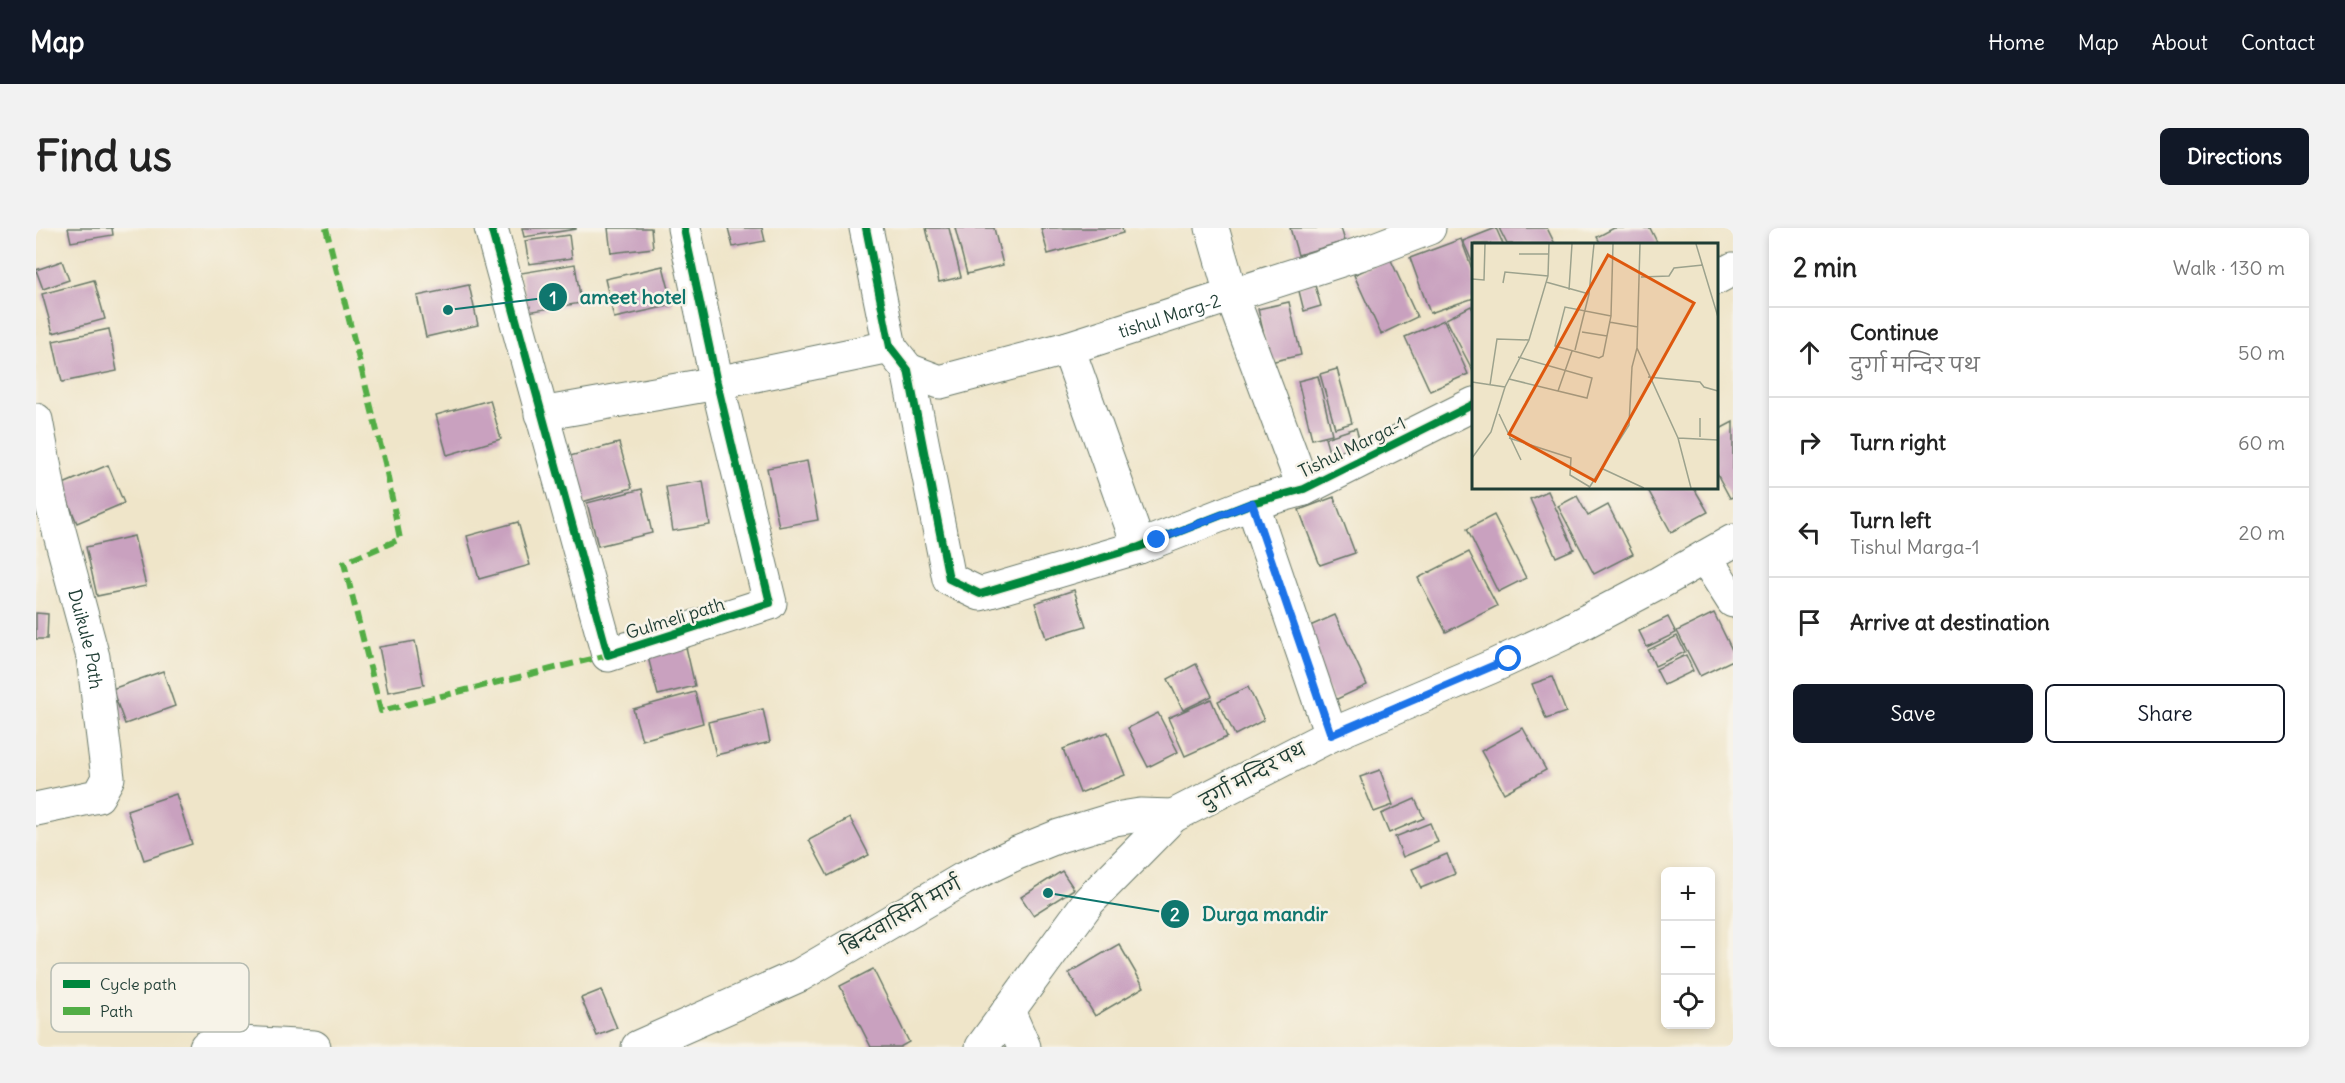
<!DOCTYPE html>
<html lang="en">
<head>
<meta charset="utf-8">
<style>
  body { margin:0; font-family:Delius,"Playpen Sans Deva",sans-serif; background:#f2f2f2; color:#222 }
  .controls { position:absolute; right:18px; bottom:18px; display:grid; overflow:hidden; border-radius:9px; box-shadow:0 3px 9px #0003 }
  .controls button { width:54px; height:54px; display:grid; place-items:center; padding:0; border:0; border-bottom:2px solid #e0e0e0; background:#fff; color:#222; font:30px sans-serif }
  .stop { position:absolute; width:18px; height:18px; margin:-14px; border:4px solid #1a73e8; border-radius:50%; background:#fff }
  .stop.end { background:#1a73e8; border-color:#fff; box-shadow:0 2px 6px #0008 }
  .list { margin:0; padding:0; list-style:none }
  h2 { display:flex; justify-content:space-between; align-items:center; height:78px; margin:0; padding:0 24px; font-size:26px }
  h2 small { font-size:20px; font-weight:400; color:#767676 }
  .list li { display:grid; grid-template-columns:39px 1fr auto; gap:18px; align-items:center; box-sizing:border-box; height:90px; padding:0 24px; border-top:2px solid #e0e0e0 }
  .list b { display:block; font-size:22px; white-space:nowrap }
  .list p { margin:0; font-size:20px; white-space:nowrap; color:#767676 }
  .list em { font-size:20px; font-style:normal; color:#767676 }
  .actions { display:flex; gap:12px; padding:18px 24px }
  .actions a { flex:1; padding:14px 0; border:2px solid #111827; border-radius:9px; text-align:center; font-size:21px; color:#111827 }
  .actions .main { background:#111827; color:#fff }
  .icon { flex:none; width:33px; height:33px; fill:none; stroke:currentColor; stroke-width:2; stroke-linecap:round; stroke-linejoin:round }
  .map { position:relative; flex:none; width:1697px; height:819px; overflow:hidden; border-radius:9px }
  header { display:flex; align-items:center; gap:36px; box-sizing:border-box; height:84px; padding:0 30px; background:#111827; color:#fff }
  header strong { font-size:28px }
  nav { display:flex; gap:33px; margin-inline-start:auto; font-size:21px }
  .intro { display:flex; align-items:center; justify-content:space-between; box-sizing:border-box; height:144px; padding:0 36px }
  h1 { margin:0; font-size:42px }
  .button { padding:15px 27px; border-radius:9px; background:#111827; color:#fff; font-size:21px; font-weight:700 }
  main { display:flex; gap:36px; padding:0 36px }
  aside { flex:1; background:#fff; border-radius:9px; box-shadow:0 3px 9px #0003 }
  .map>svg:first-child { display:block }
</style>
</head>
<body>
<header>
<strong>Map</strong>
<nav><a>Home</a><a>Map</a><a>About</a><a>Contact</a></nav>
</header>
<div class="intro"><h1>Find us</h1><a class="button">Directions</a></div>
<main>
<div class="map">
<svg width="1697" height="819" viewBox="0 0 1697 819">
  <rect width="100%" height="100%" fill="#f7f3e8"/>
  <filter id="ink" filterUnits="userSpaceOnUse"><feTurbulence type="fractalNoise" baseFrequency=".0167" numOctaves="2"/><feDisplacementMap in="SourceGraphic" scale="12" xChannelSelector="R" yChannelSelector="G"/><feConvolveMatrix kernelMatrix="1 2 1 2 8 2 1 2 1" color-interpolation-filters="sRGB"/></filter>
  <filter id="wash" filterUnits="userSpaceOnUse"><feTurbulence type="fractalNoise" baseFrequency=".008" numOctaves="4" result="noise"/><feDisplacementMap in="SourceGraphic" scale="24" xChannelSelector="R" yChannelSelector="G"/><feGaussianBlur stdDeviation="1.35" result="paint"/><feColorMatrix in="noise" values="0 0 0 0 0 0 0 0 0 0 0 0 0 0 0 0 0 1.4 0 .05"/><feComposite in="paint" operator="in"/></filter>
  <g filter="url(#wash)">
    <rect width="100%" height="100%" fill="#efe5c9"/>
    <g id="blocks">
      <!-- building -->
      <g fill="#c9a1bf">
        <polygon points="32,0 76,0 77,7 35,14"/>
        <polygon points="486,0 540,0 540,1 488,9"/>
        <polygon points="572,0 615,0 617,20 575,25"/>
        <polygon points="692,0 726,0 729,13 697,19"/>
        <polygon points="890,0 913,0 925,49 903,54"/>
        <polygon points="919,0 958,0 967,37 931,46"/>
        <polygon points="1005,0 1086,0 1087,5 1012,26"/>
        <polygon points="1254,0 1305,0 1309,13 1262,27"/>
        <polygon points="1460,0 1467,16 1438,16 1438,38 1427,13"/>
        <polygon points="1463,0 1511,0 1519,16 1471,16"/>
        <polygon points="1578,0 1614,0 1622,16 1565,16 1561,9"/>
        <polygon points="533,7 536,30 493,36 489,13"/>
        <polygon points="1425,11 1438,46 1438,70 1394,85 1374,30"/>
        <polygon points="1354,30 1381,89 1345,106 1318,47"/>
        <polygon points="26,33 33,52 7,61 0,42"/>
        <polygon points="539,36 545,75 492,84 485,45"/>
        <polygon points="627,38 637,77 578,90 569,51"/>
        <polygon points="58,52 69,91 17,105 6,66"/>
        <polygon points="1278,54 1285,78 1268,83 1262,59"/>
        <polygon points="433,57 442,97 390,109 381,68"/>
        <polygon points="1253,74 1265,127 1234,134 1222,81"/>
        <polygon points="1435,78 1438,83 1438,145 1410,91"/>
        <polygon points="1408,92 1432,146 1394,163 1369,109"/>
        <polygon points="73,101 81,143 26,154 17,113"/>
        <polygon points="1301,141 1316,195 1299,200 1284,146"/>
        <polygon points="1282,148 1296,206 1276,211 1262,153"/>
        <polygon points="454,172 465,211 411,227 400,187"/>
        <polygon points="1697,194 1697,269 1694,270 1680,244 1680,203"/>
        <polygon points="1320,200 1327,224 1296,234 1289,210"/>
        <polygon points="583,215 596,260 546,274 534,228"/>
        <polygon points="771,233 782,292 743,299 731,240"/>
        <polygon points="72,237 88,275 41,295 25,257"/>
        <polygon points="667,253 674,297 637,303 630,259"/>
        <polygon points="1611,260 1658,260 1672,284 1635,304"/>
        <polygon points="606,261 616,305 562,318 551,275"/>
        <polygon points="1512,263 1538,321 1520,329 1494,271"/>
        <polygon points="1541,268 1552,288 1572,277 1597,326 1558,346 1522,278"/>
        <polygon points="1298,269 1319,325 1284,337 1263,282"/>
        <polygon points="1458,287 1490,350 1462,364 1431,301"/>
        <polygon points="482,294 494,337 443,351 431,308"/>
        <polygon points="98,308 110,358 61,368 50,319"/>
        <polygon points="1433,324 1461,378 1410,404 1382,350"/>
        <polygon points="1038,362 1050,398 1010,410 999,375"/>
        <polygon points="0,385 12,386 11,411 0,411"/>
        <polygon points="1678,385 1697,424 1697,432 1664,448 1641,403"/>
        <polygon points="1299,387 1331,457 1297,473 1265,402"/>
        <polygon points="1632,389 1640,405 1611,419 1603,403"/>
        <polygon points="1641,408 1649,424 1619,438 1612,422"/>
        <polygon points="379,413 388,457 352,464 343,419"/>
        <polygon points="650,419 659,458 622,467 612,429"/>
        <polygon points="1650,427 1657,443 1628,457 1620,441"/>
        <polygon points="1160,436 1176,468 1147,482 1132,451"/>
        <polygon points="127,443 139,478 89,496 76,461"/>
        <polygon points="1516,449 1530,484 1510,491 1496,456"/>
        <polygon points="1212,459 1228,492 1199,507 1182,473"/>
        <polygon points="659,464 667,495 606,512 597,481"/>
        <polygon points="1175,471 1191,509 1149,528 1132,490"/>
        <polygon points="727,481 734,514 680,527 672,494"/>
        <polygon points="1122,485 1142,524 1112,539 1092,500"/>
        <polygon points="1487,500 1510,542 1468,565 1445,523"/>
        <polygon points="1072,504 1089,547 1044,565 1027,521"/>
        <polygon points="1344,542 1357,577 1338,584 1324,549"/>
        <polygon points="140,566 156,616 108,632 91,582"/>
        <polygon points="1379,571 1388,590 1353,605 1345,586"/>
        <polygon points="814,590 833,627 792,648 773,612"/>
        <polygon points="1394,595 1402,614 1367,629 1359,609"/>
        <polygon points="1411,626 1419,646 1385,660 1376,641"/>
        <polygon points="1026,643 1038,661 997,687 985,669"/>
        <polygon points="1083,716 1108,759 1059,788 1033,745"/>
        <polygon points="837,741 873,814 864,819 835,819 804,758"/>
        <polygon points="565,762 581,800 561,808 545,770"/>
      </g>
    </g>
  </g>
  <g filter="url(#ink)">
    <use href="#blocks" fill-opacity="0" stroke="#687868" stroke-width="1.5"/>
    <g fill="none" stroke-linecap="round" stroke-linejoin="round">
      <defs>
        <g id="minor">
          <polyline points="455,0 572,427 734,375 681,155 648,0"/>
          <polyline points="830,0 854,119 872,142 913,351 944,366 1103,319 1216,275 1268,261 1438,176"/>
          <polyline points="1176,0 1195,66 1268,261"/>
          <polyline points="1680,50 1697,41"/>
          <polyline points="1032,120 1103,319"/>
          <path id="s1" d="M872,142L904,154L1032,120L1336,22L1393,0"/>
          <polyline points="505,186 681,155 854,119"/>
          <path id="s2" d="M0,192L15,273L57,429L72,550L62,568L0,581"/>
          <polyline points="1216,275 1295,507"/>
          <polyline points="1669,329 1697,373"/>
          <polyline points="972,783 988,819"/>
          <polyline points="170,819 206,815 278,819"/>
          <polyline points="602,819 764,747 927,651 981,625 1023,608 1079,591 1104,587 1137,588"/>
          <polyline points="946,819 1053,673 1137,588 1295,507 1455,439 1526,406 1623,355 1697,313"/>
        </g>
      </defs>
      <!-- minor casing -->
      <use href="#minor" stroke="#687868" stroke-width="35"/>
      <!-- minor -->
      <use href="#minor" stroke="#fff" stroke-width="33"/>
      <!-- quiet -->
      <polyline stroke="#52ad45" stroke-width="6" stroke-dasharray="12 6" stroke-linecap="butt" points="290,0 349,235 364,311 308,335 345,483 572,427"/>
      <defs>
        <g id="cycleway">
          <polyline points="455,0 572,427 734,375 681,155 648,0"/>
          <polyline points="830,0 854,119 872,142 913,351 944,366 1103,319 1216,275 1268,261 1438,176"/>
        </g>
      </defs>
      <!-- cycleway casing -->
      <use href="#cycleway" stroke="#f7f3e8" stroke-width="11"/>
      <!-- cycleway -->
      <use href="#cycleway" stroke="#00873e" stroke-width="8"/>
    </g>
  </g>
  <g fill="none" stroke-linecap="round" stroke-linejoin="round" filter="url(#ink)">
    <!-- route -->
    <polyline stroke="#1a73e8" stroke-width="8" points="1121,312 1216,275 1295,507 1473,431"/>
  </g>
  <g text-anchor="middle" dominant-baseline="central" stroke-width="5" stroke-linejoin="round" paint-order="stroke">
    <!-- street labels -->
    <g font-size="18" fill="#1f3d34" stroke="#f7f3e8">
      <text stroke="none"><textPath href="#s1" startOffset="273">tishul Marg-2</textPath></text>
      <text transform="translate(1316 219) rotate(-26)">Tishul Marga-1</text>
      <text transform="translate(639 390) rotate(-17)">Gulmeli path</text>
      <text stroke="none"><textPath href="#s2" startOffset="225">Duikule Path</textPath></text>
      <text transform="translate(1217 547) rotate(-28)">दुर्गा मन्दिर पथ</text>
      <text transform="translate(865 688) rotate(-30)">बिन्दवासिनी मार्ग</text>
    </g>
  </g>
  <!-- overview -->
  <g transform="translate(1436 15)">
    <rect width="246" height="246" fill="#efe5c9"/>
    <path fill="none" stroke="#9ca28d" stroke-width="1.5" d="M168,1L165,105L206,195L219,245M224,1L246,74M47,11H77M169,34L197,33L202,25L231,22M0,36L12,37L13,1M74,39L117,51M31,40L33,29L76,33M97,47L100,1M139,73L93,64L83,103L127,115L131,113L139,73L141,1M137,79L166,84M110,89L135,93M103,107L117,51L122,1M176,134L228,139L232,144L246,148M37,136L115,155L120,135L46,114M0,139L33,144M18,142L25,96L57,97M86,148L100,108M27,171L49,217M228,175V194M37,195L99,215L98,232L118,244M206,195L246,197M0,215L19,189L33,144L57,97L76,33L77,1M131,226L172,245M117,245L157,182L160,124L165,105"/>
    <path fill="#de580e" fill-opacity="0.15" stroke="#de580e" stroke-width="3" d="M136,12L222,60L123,238L37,191Z"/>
    <rect width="246" height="246" fill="none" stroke="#1f3d34" stroke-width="3"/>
  </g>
  <!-- legend -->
  <rect x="15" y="735" width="198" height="69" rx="9" fill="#f7f3e8" stroke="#b6bcb2" stroke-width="1.5"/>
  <rect x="27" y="752" width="27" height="8" fill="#00873e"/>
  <rect x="27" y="779" width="27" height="8" fill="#52ad45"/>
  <g font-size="16" fill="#1f3d34">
    <text x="64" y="762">Cycle path</text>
    <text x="64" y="789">Path</text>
  </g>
  <!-- callouts -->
  <path fill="none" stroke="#0f766e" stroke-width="2" d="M412 82L517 69M1012 665L1139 686"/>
  <g fill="#0f766e" stroke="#f7f3e8" stroke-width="2">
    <circle cx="412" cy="82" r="6"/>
    <circle cx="1012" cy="665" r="6"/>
    <circle cx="517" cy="69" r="15"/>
    <circle cx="1139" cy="686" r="15"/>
  </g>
  <g font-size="18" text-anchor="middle" font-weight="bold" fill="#fff">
    <text x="517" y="76">1</text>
    <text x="1139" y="693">2</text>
  </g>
  <g font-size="20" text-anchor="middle" font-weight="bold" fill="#0f766e" stroke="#f7f3e8" stroke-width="5" stroke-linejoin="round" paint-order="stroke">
    <text x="597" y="76">ameet hotel</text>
    <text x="1229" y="693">Durga mandir</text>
  </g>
</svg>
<div class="controls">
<button>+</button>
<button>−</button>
<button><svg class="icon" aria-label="locate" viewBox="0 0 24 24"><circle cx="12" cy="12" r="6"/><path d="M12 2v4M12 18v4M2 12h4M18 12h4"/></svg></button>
</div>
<div class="stop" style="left:1473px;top:431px"></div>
<div class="stop end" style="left:1121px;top:312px"></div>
</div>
<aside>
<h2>2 min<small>Walk · 130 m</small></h2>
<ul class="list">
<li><svg class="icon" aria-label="ahead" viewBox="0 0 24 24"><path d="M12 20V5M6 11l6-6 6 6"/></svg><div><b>Continue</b><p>दुर्गा मन्दिर पथ</p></div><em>50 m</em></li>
<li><svg class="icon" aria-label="right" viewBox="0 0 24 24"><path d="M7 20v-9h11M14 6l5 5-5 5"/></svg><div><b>Turn right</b></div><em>60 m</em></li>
<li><svg class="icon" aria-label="left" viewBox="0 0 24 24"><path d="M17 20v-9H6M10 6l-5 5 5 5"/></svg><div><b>Turn left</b><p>Tishul Marga-1</p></div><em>20 m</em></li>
<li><svg class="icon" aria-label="arrive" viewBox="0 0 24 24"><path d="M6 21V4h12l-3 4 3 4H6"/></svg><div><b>Arrive at destination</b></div></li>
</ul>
<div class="actions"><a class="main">Save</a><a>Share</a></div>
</aside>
</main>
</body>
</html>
